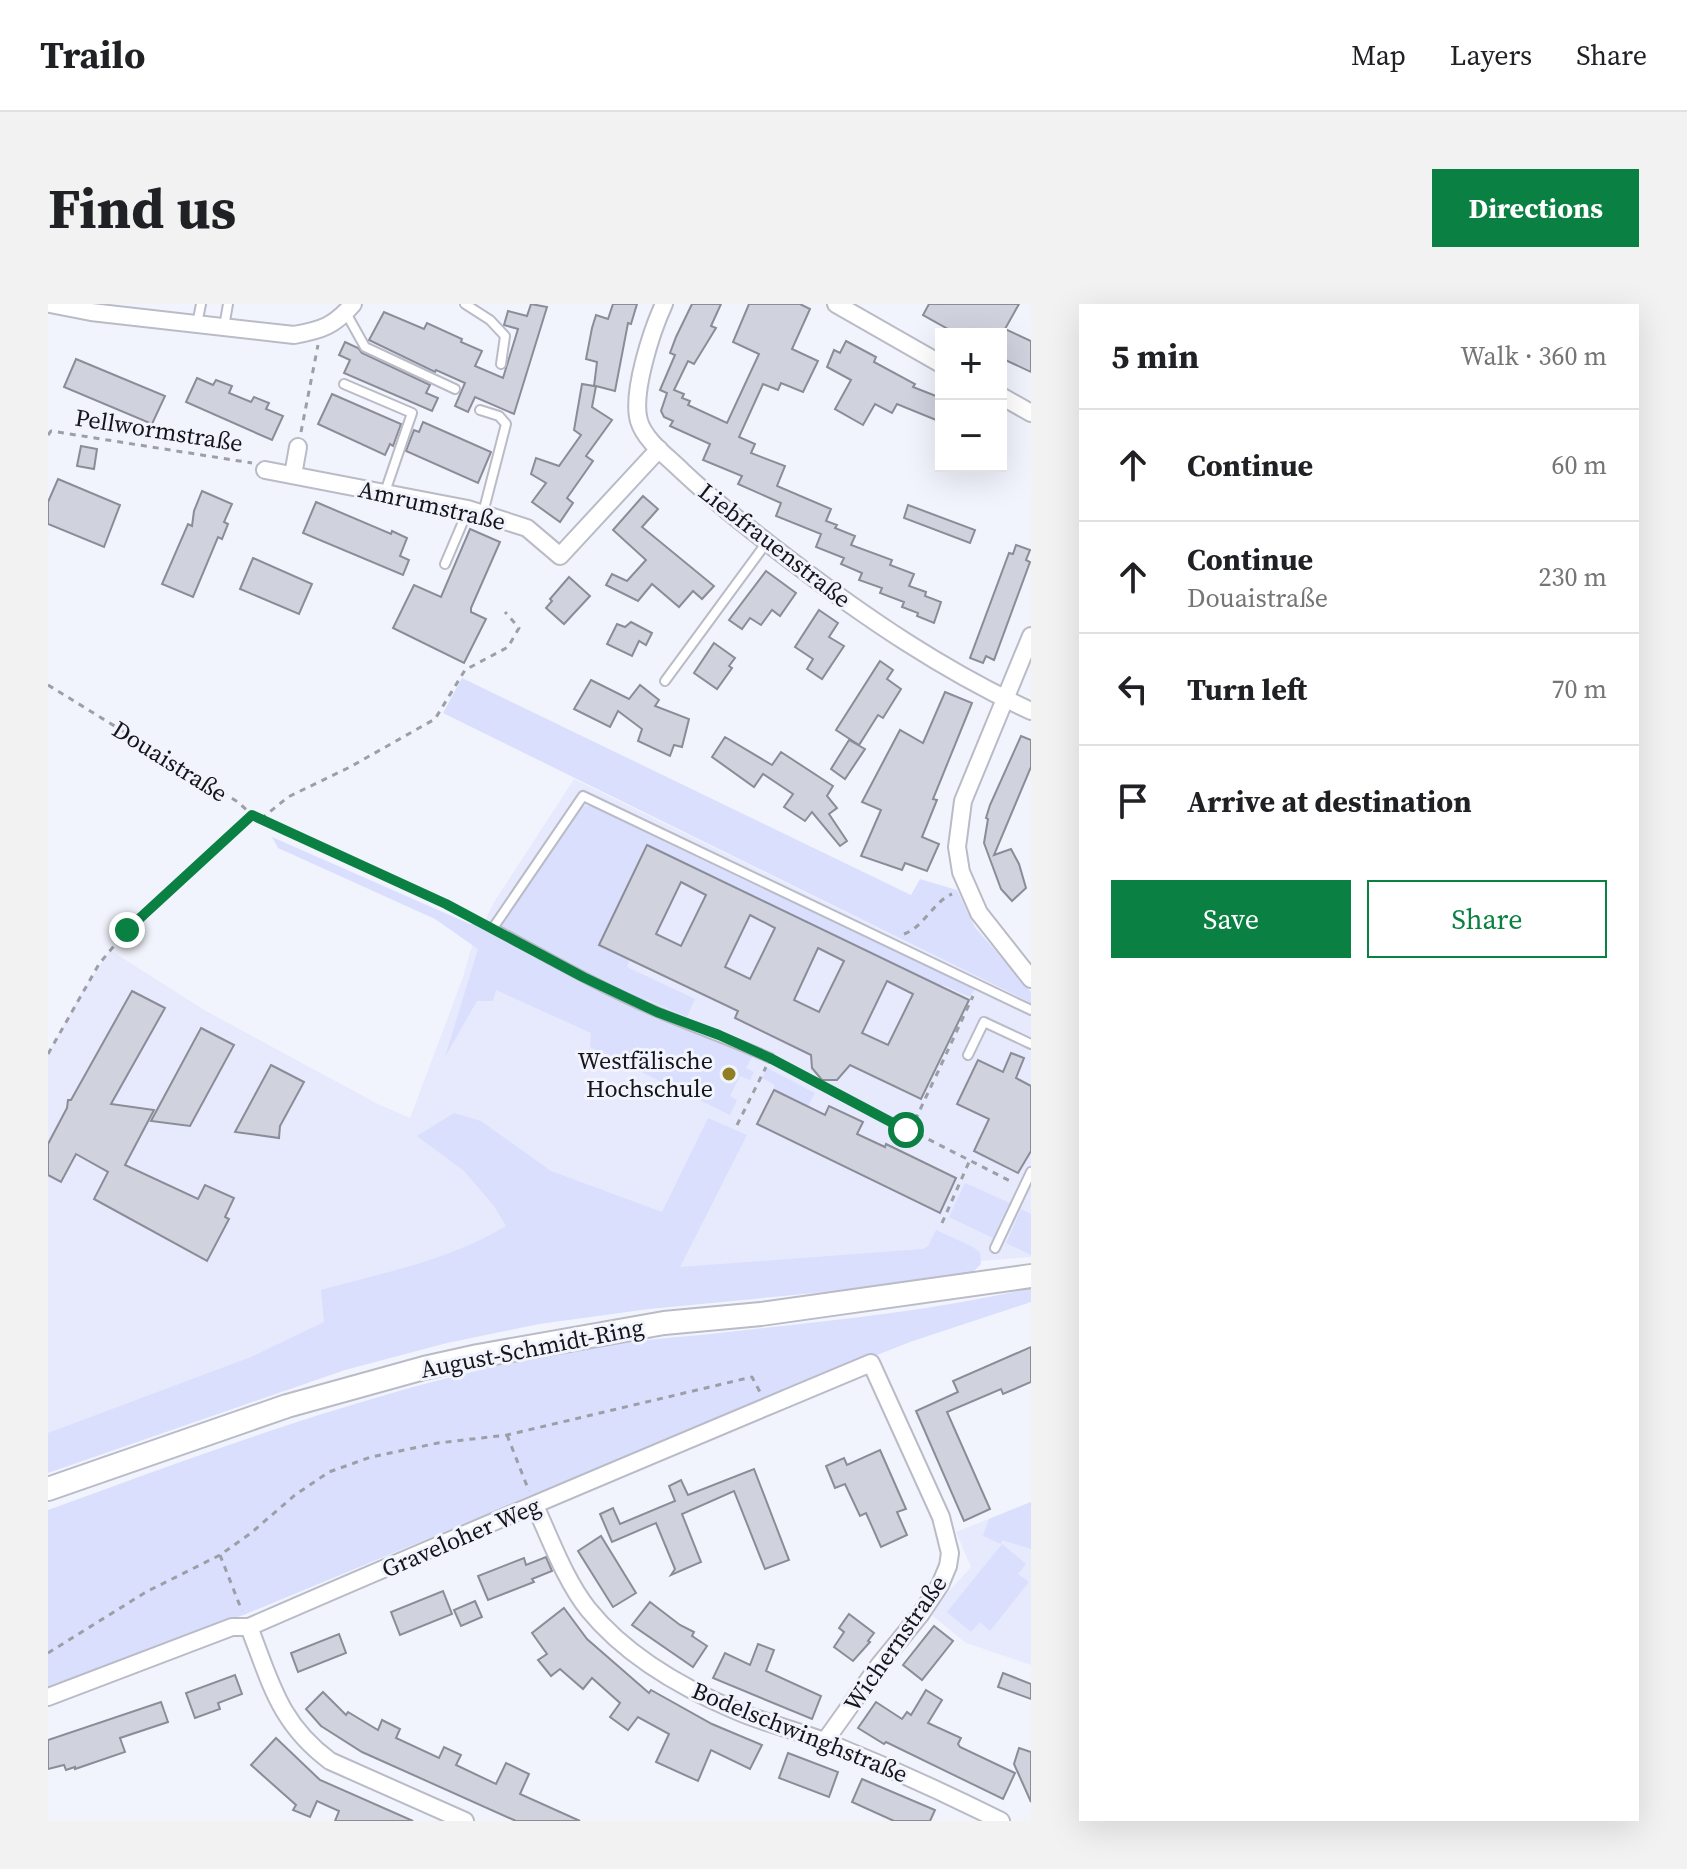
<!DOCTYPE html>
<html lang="en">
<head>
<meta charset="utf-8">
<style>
  body { margin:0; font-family:"Source Serif 4",serif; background:#f2f2f2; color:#202124 }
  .controls { position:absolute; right:24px; top:24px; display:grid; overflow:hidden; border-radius:0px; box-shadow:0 8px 32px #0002 }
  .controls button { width:72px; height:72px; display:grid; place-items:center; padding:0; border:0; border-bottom:2px solid #e0e0e0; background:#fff; color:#202124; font:40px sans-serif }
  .stop { position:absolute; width:24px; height:24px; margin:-18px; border:6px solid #0b8043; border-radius:50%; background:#fff }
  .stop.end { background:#0b8043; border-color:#fff; box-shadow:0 2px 8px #0008 }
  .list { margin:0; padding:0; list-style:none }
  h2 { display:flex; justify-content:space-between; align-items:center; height:104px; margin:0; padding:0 32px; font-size:34px }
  h2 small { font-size:26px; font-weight:400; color:#757577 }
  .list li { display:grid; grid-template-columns:52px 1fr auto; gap:24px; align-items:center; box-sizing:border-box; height:112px; padding:0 32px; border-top:2px solid #e0e0e0 }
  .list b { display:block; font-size:30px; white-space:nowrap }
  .list p { margin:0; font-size:26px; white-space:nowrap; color:#757577 }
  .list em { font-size:26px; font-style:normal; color:#757577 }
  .actions { display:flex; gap:16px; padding:24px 32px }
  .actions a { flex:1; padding:18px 0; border:2px solid #0b8043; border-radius:0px; text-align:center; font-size:28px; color:#0b8043 }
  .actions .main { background:#0b8043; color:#fff }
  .icon { flex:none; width:44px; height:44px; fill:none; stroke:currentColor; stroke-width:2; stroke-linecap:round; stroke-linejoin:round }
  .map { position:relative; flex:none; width:983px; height:1517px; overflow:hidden; border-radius:0px }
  header { display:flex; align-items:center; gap:48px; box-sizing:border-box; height:112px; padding:0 40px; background:#fff; border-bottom:2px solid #e0e0e0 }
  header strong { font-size:38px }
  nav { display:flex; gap:44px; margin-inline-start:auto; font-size:28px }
  .intro { display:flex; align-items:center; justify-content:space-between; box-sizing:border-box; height:192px; padding:0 48px }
  h1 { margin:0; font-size:56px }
  .button { padding:20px 36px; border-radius:0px; background:#0b8043; color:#fff; font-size:28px; font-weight:700 }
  main { display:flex; gap:48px; padding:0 48px }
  aside { flex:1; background:#fff; border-radius:0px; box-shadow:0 8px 32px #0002 }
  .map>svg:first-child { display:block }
</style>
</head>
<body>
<header>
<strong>Trailo</strong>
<nav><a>Map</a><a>Layers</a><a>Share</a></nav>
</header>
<div class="intro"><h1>Find us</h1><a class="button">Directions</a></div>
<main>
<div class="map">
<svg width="983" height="1517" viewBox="0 0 983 1517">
  <rect width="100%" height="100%" fill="#f2f4fd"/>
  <!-- built -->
  <g fill="#e7eafd">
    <polygon points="526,475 983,699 983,953 585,985 0,1130 0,750 31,693 62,646 158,707 328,799 362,814 415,673 423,645 446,598"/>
    <polygon points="983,1198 983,1361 918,1339 881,1309 923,1263 908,1228"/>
  </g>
  <!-- green -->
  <g fill="#d9dffd">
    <polygon points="414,374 863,591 872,575 909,586 927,623 983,688 983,699 395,409"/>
    <polygon points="535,502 548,502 927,684 922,693 895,681 893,682 599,541 551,641 582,656 579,663 647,695 639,713 598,695 594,705 705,751 698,764 706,768 702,776 692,772 682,792 689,796 682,811 542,743 543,729 448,686 445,697 429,697 397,753 430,645 387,615 230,544 224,533 422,620 454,615 530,506"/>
    <polygon points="719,764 767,789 760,802 726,786 727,781 714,774"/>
    <path d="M406,809L433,817L503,867L614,908L660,814L699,831L632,963L875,945L880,942L888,926L925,943L932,949L933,960L923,970L871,979L601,1005L491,1020L399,1039L297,1066L0,1169V1129L203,1053L276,1018L273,986C337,968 400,957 458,922L446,902L416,867L369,832Z"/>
    <polygon points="917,879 962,899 945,934 901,913"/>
    <polygon points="973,905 983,910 983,951 958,939"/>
    <path d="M983,984V998L862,1038L695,1104L198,1310L0,1382V1206C178,1141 357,1074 545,1043C581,1037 617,1034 653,1031C764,1018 875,1009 983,984Z"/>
    <polygon points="983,1198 983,1245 954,1236 953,1240 935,1232 941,1215"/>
    <polygon points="954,1240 978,1260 970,1270 981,1278 942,1327 932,1318 923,1328 899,1308"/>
  </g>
  <!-- building -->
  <g fill="#d0d2de" stroke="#8a8c97" stroke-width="2" fill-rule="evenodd">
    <polygon points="483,0 499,3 466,110 427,93 420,108 407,102 417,79 388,66 387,68 321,36 336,8 376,25 379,19 414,35 413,38 434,47 427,62 455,74 470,25 456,21 460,7 479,12"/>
    <polygon points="565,0 589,0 583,20 580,19 567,87 548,82 544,103 564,116 538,152 545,157 519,194 525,199 512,218 484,198 498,179 483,170 488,154 511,162 533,131 526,126 534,80 546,82 549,58 538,55 544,24 548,11 560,15"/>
    <polygon points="644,0 673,0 663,22 668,24 646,60 640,57 626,86 636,90 634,94 642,97 640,101 679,119 711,50 685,38 701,0 752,0 762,5 744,45 770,57 755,88 733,79 730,86 715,80 691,133 707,140 703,149 737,162 729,182 783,205 778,217 789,221 787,224 807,232 803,241 844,256 842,261 866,270 861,282 878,288 877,292 893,298 886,319 869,312 870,309 854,303 856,298 832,289 834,284 811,276 814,269 793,260 796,254 768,243 773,230 728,212 733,199 690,180 694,172 655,156 662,140 622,122 625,117 616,113 613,107 619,89 612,86 627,51 622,49 628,33"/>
    <polygon points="881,0 971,0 957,25 983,37 983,68 953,54 953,30 909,30 875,11"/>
    <polygon points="798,37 828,53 826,58 867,80 865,83 893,94 893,118 849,100 844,109 827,100 815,121 787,105 803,76 779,63 786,46 792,49"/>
    <polygon points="297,38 310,44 314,49 382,81 378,89 390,94 384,107 296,69 302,56 291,51"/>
    <polygon points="28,55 117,92 104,120 16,83"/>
    <polygon points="149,74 165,81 168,76 184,82 181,89 203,98 206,93 221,99 218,105 235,112 224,136 138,98"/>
    <polygon points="284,90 353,120 345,142 342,140 337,151 270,120"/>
    <polygon points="375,118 443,148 430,179 358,147 366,126 371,128"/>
    <polygon points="33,142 49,145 46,165 29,162"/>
    <polygon points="10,175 72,201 56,243 0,220 0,198"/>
    <polygon points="154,187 184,200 176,218 180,220 174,235 170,233 145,293 114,280 140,220 144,222 146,207"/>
    <polygon points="595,192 610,205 594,223 666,282 654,295 645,287 631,303 604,280 590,297 558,281 564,270 579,277 598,256 565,226"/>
    <polygon points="268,198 343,230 344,227 359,234 352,252 361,256 355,271 255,229"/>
    <polygon points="860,201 927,226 922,239 856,214"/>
    <polygon points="422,225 452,238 423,304 423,308 438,315 416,359 345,324 366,281 393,293"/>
    <polygon points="968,241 982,246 978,256 982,258 946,356 938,352 935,359 922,354 961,249 965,250"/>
    <polygon points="205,254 264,280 251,310 192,285"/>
    <polygon points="718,267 748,289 732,312 724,306 713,321 702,314 694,325 681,316"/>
    <polygon points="521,273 542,292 516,320 498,304 504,297 502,295"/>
    <polygon points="771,306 790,319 781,333 796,342 774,375 759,365 765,355 747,343"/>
    <polygon points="583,318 604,329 598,341 591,337 584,352 559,340 569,320 577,323"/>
    <polygon points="666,339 687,354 681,362 684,364 669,385 646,369"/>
    <polygon points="832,357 845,366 839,375 853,385 835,414 830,411 811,441 788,426"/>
    <polygon points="543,376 581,395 592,381 611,396 607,402 641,415 634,443 626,441 622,452 590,437 594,425 570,407 562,423 526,405"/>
    <polygon points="897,388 924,399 885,495 889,496 874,533 891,540 879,567 857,559 854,566 813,552 833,506 814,498 852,426 875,439"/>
    <polygon points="973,432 983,436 983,463 946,551 963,545 971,560 978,584 964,597 953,585 936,539 940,515 938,514 942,501"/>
    <polygon points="677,433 724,461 733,448 785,482 779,492 789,504 781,510 799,537 792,542 764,508 757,517 736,503 745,490 715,470 706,483 664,453"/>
    <polygon points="801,436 817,445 797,475 783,465"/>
    <path d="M599,541L921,696L873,795L802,761L789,776H774L764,764L763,751L687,714L690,707L551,641ZM633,578L658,591L633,642L608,630ZM702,611L727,624L702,675L677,663ZM770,644L796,657L771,708L746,696ZM839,677L865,690L840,741L814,729Z"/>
    <polygon points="84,687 117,704 63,800 106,806 77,861 150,895 157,881 186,894 177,913 181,915 159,957 46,895 60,868 28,850 13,878 0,871 0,840 19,804 20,796 23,796"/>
    <polygon points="153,724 186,741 142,822 103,817"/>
    <polygon points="963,749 976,754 968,774 983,782 983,847 970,869 926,847 941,815 909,800 930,756 955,768"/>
    <polygon points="223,761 256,778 232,822 231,834 187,828"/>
    <polygon points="726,786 777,811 781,802 815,818 809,830 837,843 838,840 908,874 892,909 709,820"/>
    <polygon points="983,1043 983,1078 955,1090 953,1085 899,1108 942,1205 916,1217 868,1107 910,1088 905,1077"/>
    <polygon points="832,1146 858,1205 849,1208 859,1231 833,1243 818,1209 812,1212 797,1180 787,1184 778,1162 796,1154 799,1161"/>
    <polygon points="706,1165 741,1256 717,1265 686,1187 634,1210 653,1258 623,1271 627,1265 608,1219 564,1238 552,1210 565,1204 572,1220 627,1197 621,1182 633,1176 640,1191"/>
    <polygon points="553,1232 588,1289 565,1303 530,1247"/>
    <polygon points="498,1253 504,1267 484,1275 486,1278 440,1296 430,1272 476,1254 478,1261"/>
    <polygon points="395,1287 404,1310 352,1331 343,1308"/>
    <polygon points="427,1297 434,1313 413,1322 406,1306"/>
    <polygon points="602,1298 632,1321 646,1328 644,1332 659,1342 645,1363 584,1321"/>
    <polygon points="516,1304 539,1335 601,1389 603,1386 664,1420 714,1441 702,1465 663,1446 650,1477 608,1458 621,1430 590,1413 580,1426 562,1413 572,1399 544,1374 535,1385 512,1365 503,1372 490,1356 499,1350 484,1329"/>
    <polygon points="801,1310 826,1329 820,1337 822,1338 805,1357 786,1343 796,1328 791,1324"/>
    <polygon points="886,1322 905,1337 874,1376 855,1361"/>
    <polygon points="291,1330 298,1349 250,1368 243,1349"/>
    <polygon points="710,1340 726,1346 718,1367 773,1392 764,1415 665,1374 677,1349 702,1361"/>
    <polygon points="955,1369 983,1380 983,1395 950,1383"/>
    <polygon points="187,1371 194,1390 170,1399 172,1405 147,1414 138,1389"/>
    <polygon points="878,1386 894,1396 880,1419 913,1434 910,1440 912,1443 967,1469 955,1495 838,1438 836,1440 810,1424 828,1398 854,1415 859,1408 863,1411"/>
    <polygon points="275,1388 298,1411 300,1408 330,1426 334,1416 352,1425 348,1434 391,1454 396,1443 413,1451 408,1461 448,1480 458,1459 481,1470 472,1490 532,1517 468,1517 314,1448 273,1422 258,1405"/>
    <polygon points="113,1398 120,1418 72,1434 77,1448 27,1465 27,1463 18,1466 16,1461 0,1465 0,1436"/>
    <polygon points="228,1434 272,1476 365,1517 287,1517 291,1507 269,1497 262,1513 245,1506 248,1501 203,1461"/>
    <polygon points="971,1444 983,1448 983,1498 966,1460"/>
    <polygon points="740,1449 790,1468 781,1493 731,1474"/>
    <polygon points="814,1475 887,1506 882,1517 846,1517 804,1498"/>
  </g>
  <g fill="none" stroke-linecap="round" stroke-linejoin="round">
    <defs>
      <g id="lane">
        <polyline points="417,0 442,16 457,32 453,60"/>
        <polyline points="298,9 317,43 407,85"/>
        <polyline points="149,20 153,0"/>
        <polyline points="176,23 180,0"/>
        <polyline points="296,80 364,109 337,188"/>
        <polyline points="432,106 451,112 458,120 435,209"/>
        <polyline points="397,260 420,206"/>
        <polyline points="617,377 719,238"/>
        <polyline points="920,751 936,718 983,740"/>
        <path d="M722,754C685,737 646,724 609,708C552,684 499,653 445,624L535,492L983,706"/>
        <polyline points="947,944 983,868"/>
      </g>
      <g id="street">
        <path d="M2,0L43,8L246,31C274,26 286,22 305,0"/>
        <path d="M616,0C604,26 583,89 591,117C597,137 620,153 634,167C668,199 705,228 742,256C818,314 896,367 983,407"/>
        <polyline points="788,0 893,60"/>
        <polyline points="953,92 983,109"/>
        <polyline points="217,166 420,205 479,224 512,252 611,145"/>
        <polyline points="245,171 250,143"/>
        <polyline points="983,332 915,497 909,543 913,568 931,609 983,675"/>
        <path d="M487,1202C503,1236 517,1276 540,1305C578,1352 634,1384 689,1407C719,1420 751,1427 781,1439C840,1463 897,1489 953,1517"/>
        <path d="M201,1323C223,1379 231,1419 282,1457L417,1517"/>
        <path d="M0,1393L184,1323H201C407,1233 615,1146 823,1059L893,1213L902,1249L900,1262L892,1281L872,1311L832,1360L777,1437"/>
      </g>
      <polyline id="secondary" points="0,1185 239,1102 376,1064 430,1052 616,1019 713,1010 983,972"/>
    </defs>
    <!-- lane casing -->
    <use href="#lane" stroke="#b9bbc7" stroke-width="12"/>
    <!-- street casing -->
    <use href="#street" stroke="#b9bbc7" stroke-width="20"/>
    <!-- secondary casing -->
    <use href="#secondary" stroke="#b9bbc7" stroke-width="26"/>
    <!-- path -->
    <g stroke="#9d9fa6" stroke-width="3" stroke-dasharray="6 6" stroke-linecap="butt">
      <polyline points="253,128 270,41"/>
      <polyline points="0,131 3,127 204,159"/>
      <polyline points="0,381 190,498 204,511 434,619"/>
      <polyline points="213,515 240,493 302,463 387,415 417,366 460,343 471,324 457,308"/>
      <path d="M856,630C876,623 885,598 904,590"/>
      <polyline points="0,750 51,660 79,626 204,511"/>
      <polyline points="731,759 966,879"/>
      <polyline points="888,772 925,692"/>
      <polyline points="689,821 718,763"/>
      <polyline points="862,827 886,776"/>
      <polyline points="894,919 921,858"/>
      <polyline points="459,1131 481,1187"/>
      <polyline points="172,1251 194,1307"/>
      <polyline points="0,1349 98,1288 172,1251 203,1229 247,1191 281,1168 323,1153 390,1139 459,1131 704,1073 712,1088"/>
    </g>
    <!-- lane -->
    <use href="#lane" stroke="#fff" stroke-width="8"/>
    <!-- street -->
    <use href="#street" stroke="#fff" stroke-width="16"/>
    <!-- secondary -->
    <use href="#secondary" stroke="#fff" stroke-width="22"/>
  </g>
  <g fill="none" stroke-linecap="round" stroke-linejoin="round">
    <!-- route -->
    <polyline stroke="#0b8043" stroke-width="10" points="79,626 204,511 398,600 535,673 609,708 671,731 722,754 858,826"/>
  </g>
  <!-- markers -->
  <circle fill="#907e25" stroke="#f2f4fd" stroke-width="3" cx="681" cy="770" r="8"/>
  <g text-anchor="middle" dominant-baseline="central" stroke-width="6" stroke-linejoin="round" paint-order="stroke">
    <!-- street labels -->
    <g font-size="24" fill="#16161a" stroke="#f2f4fd">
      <text transform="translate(111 126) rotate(9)">Pellwormstraße</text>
      <text transform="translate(384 201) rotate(13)">Amrumstraße</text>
      <text transform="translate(727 241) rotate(38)">Liebfrauenstraße</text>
      <text transform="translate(122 457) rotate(32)">Douaistraße</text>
      <text transform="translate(484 1044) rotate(-11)">August-Schmidt-Ring</text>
      <text transform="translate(413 1233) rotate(-23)">Graveloher Weg</text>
      <text transform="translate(847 1339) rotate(-55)">Wichernstraße</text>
      <text transform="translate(752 1428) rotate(22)">Bodelschwinghstraße</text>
    </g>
    <!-- poi labels -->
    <g font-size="24" fill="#16161a" stroke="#f2f4fd" text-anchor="end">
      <text x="665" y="756">Westfälische<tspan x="665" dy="28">Hochschule</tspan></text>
    </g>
  </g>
</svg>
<div class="controls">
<button>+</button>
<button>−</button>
</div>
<div class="stop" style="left:858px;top:826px"></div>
<div class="stop end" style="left:79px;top:626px"></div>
</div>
<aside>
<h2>5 min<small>Walk · 360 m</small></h2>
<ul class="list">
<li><svg class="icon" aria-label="ahead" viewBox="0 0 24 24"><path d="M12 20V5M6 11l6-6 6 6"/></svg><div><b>Continue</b></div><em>60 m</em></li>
<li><svg class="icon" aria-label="ahead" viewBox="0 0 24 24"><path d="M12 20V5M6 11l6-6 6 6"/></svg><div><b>Continue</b><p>Douaistraße</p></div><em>230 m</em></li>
<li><svg class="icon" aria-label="left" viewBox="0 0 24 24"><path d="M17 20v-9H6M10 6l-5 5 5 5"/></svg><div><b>Turn left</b></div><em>70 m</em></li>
<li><svg class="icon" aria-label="arrive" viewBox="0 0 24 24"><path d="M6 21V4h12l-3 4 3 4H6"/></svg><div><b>Arrive at destination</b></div></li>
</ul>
<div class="actions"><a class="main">Save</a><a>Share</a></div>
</aside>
</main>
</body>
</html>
